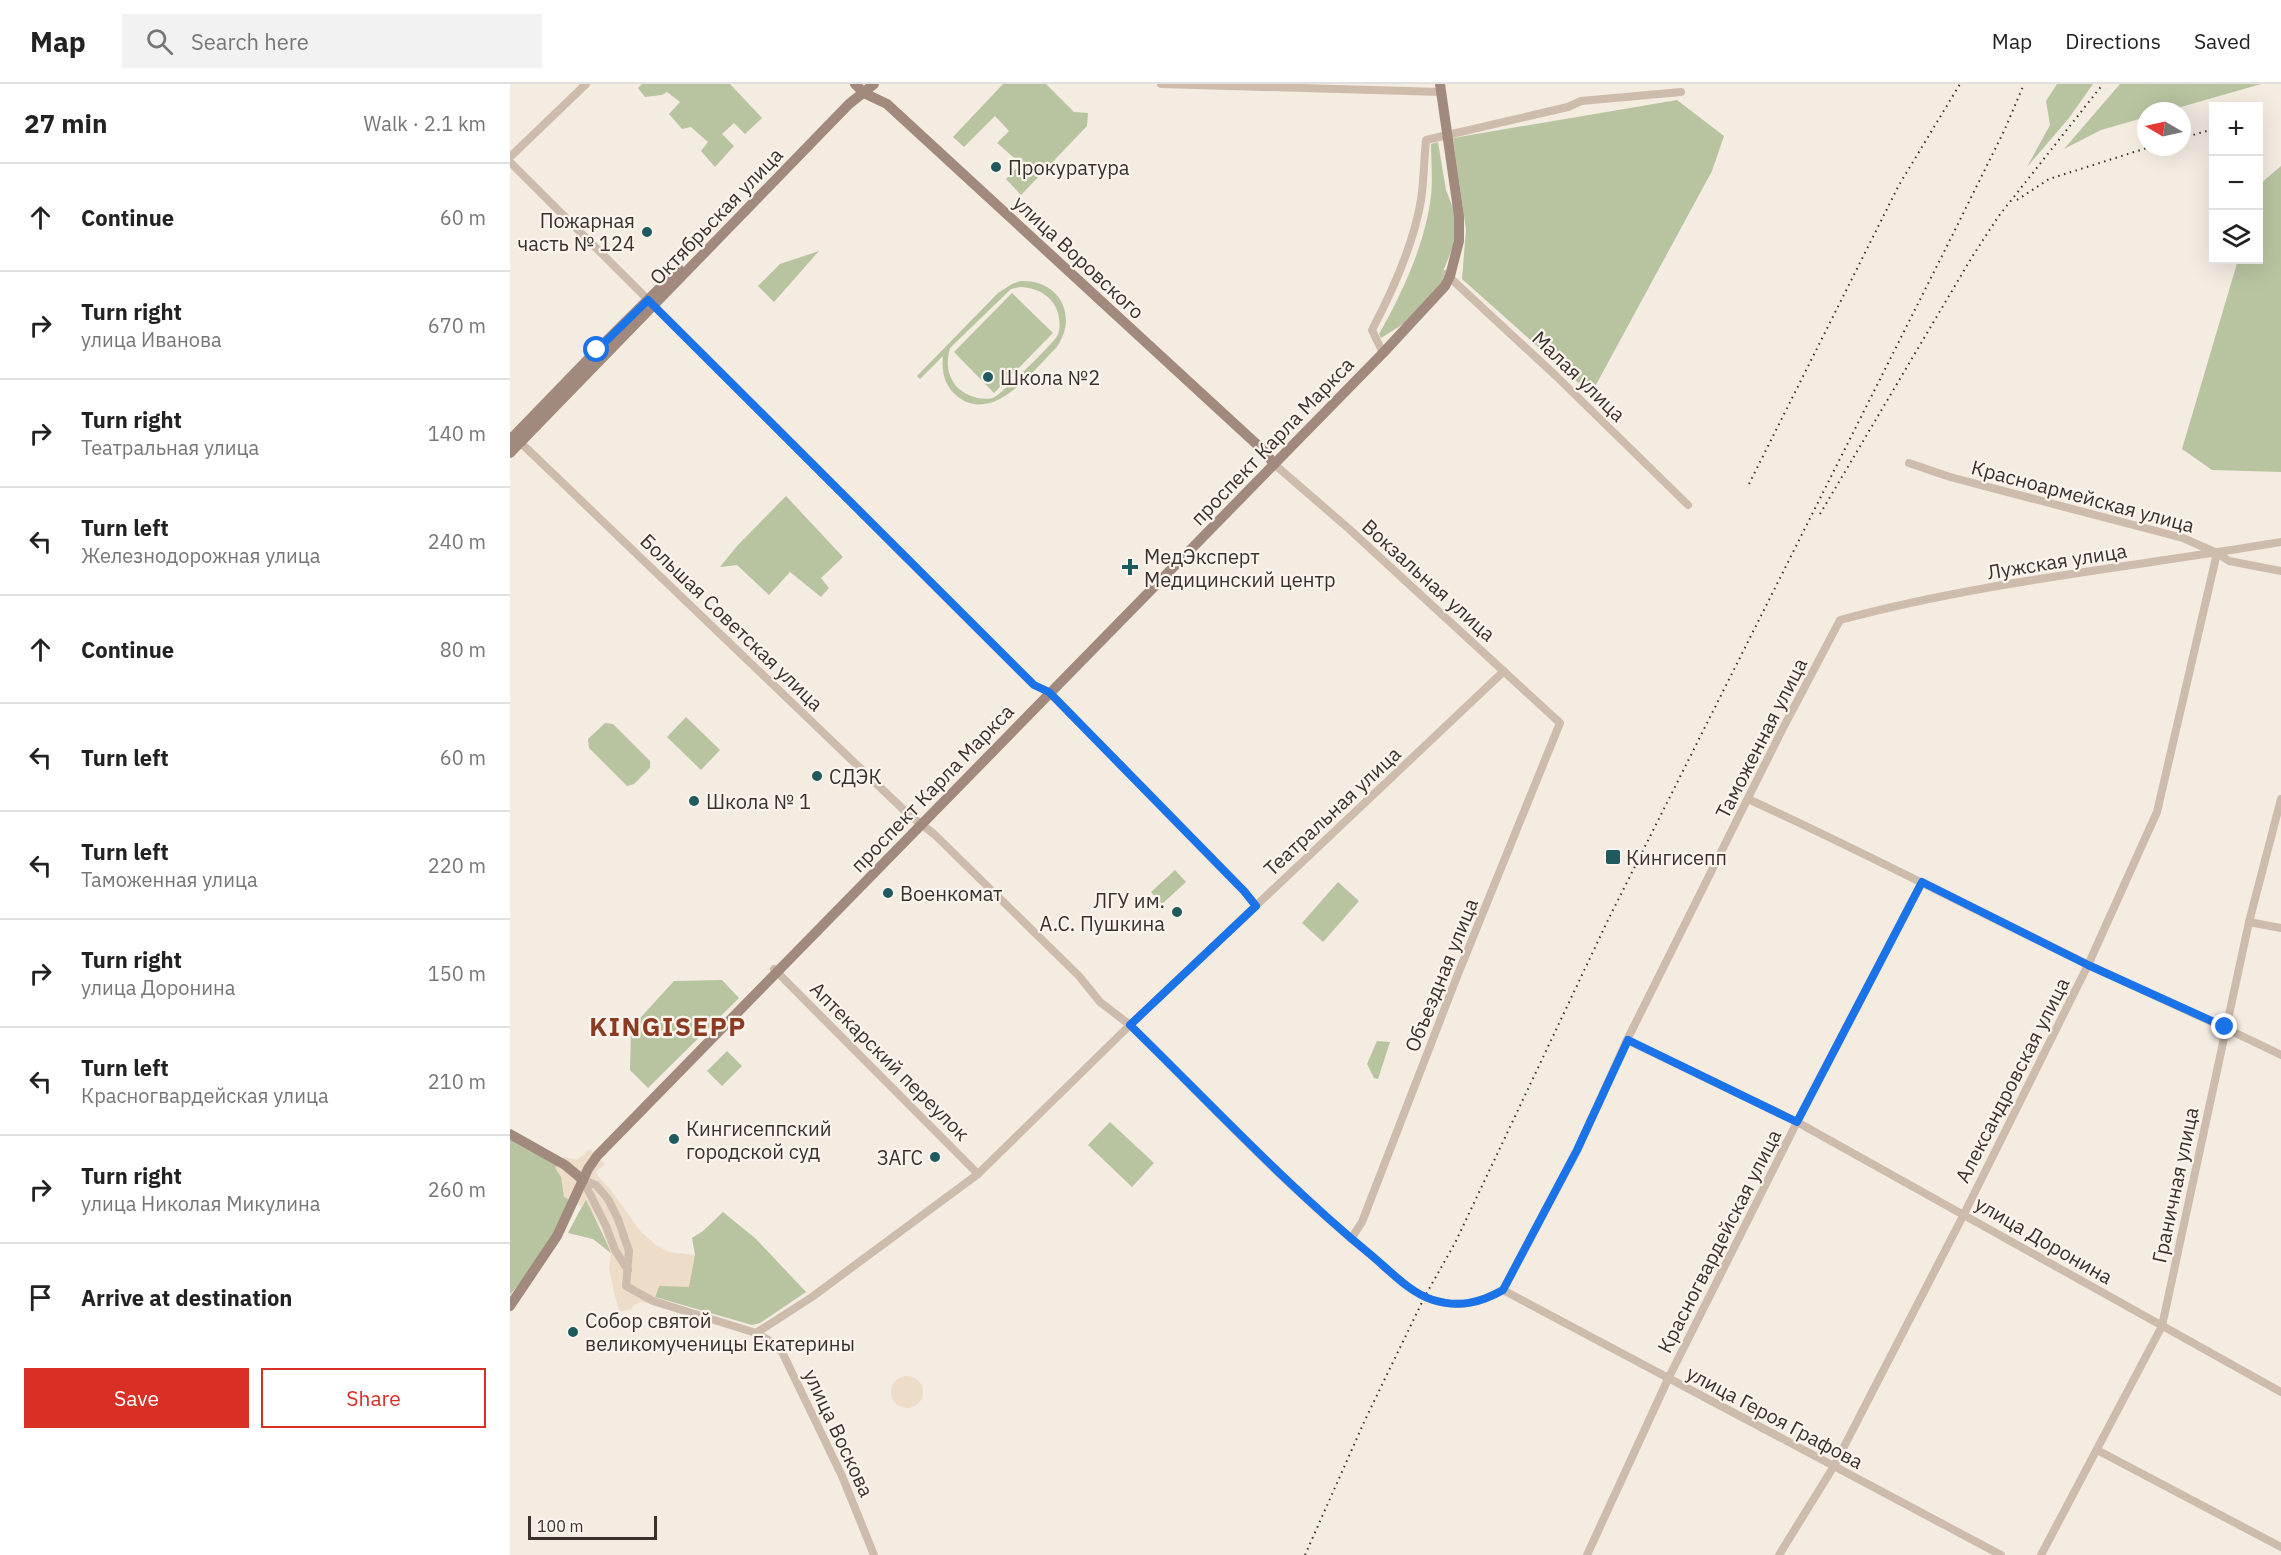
<!DOCTYPE html>
<html lang="en">
<head>
<meta charset="utf-8">
<style>
  body { margin:0; font-family:"IBM Plex Sans",sans-serif; background:#f2f2f2; color:#222 }
  .controls { position:absolute; right:18px; top:18px; display:grid; overflow:hidden; border-radius:0px; box-shadow:0 6px 24px #0002 }
  .controls button { width:54px; height:54px; display:grid; place-items:center; padding:0; border:0; border-bottom:2px solid #e0e0e0; background:#fff; color:#222; font:30px sans-serif }
  .compass { position:absolute; left:1627px; top:18px; width:54px; height:54px; border-radius:50%; background:#fff; box-shadow:0 6px 24px #0002; rotate:279deg }
  .scale { position:absolute; left:18px; bottom:15px; width:129px; box-sizing:border-box; padding-left:6px; border:3px solid #3b302b; border-top:0; font-size:16px; line-height:21px; white-space:nowrap; color:#3b302b; -webkit-text-stroke:4px #fbf5ee; paint-order:stroke }
  .stop { position:absolute; width:18px; height:18px; margin:-14px; border:4px solid #1a73e8; border-radius:50%; background:#fff }
  .stop.end { background:#1a73e8; border-color:#fff; box-shadow:0 2px 6px #0008 }
  .list { margin:0; padding:0; list-style:none }
  h2 { display:flex; justify-content:space-between; align-items:center; height:78px; margin:0; padding:0 24px; font-size:26px }
  h2 small { font-size:20px; font-weight:400; color:#767676 }
  .list li { display:grid; grid-template-columns:39px 1fr auto; gap:18px; align-items:center; box-sizing:border-box; height:108px; padding:0 24px; border-top:2px solid #e0e0e0 }
  .list b { display:block; font-size:22px; white-space:nowrap }
  .list p { margin:0; font-size:20px; white-space:nowrap; color:#767676 }
  .list em { font-size:20px; font-style:normal; color:#767676 }
  .actions { display:flex; gap:12px; padding:18px 24px }
  .actions a { flex:1; padding:14px 0; border:2px solid #d93025; border-radius:0px; text-align:center; font-size:21px; color:#d93025 }
  .actions .main { background:#d93025; color:#fff }
  .icon { flex:none; width:33px; height:33px; fill:none; stroke:currentColor; stroke-width:2; stroke-linecap:round; stroke-linejoin:round }
  .map { position:relative; flex:none; width:1771px; height:1471px; overflow:hidden }
  header { display:flex; align-items:center; gap:36px; box-sizing:border-box; height:84px; padding:0 30px; background:#fff; border-bottom:2px solid #e0e0e0 }
  header strong { font-size:28px }
  nav { display:flex; gap:33px; margin-inline-start:auto; font-size:21px }
  .search { width:420px; height:54px; background:#f2f2f2; display:flex; align-items:center; gap:15px; box-sizing:border-box; padding:0 21px; border-radius:0px; color:#767676; font-size:22px }
  main { display:flex }
  aside { flex:1; background:#fff }
  .map>svg:first-child { display:block }
</style>
</head>
<body>
<header>
<strong>Map</strong>
<div class="search"><svg class="icon" aria-label="search" viewBox="0 0 24 24"><circle cx="10" cy="10" r="6"/><path d="M15 15l6 6"/></svg>Search here</div>
<nav><a>Map</a><a>Directions</a><a>Saved</a></nav>
</header>
<main>
<aside>
<h2>27 min<small>Walk · 2.1 km</small></h2>
<ul class="list">
<li><svg class="icon" aria-label="ahead" viewBox="0 0 24 24"><path d="M12 20V5M6 11l6-6 6 6"/></svg><div><b>Continue</b></div><em>60 m</em></li>
<li><svg class="icon" aria-label="right" viewBox="0 0 24 24"><path d="M7 20v-9h11M14 6l5 5-5 5"/></svg><div><b>Turn right</b><p>улица Иванова</p></div><em>670 m</em></li>
<li><svg class="icon" aria-label="right" viewBox="0 0 24 24"><path d="M7 20v-9h11M14 6l5 5-5 5"/></svg><div><b>Turn right</b><p>Театральная улица</p></div><em>140 m</em></li>
<li><svg class="icon" aria-label="left" viewBox="0 0 24 24"><path d="M17 20v-9H6M10 6l-5 5 5 5"/></svg><div><b>Turn left</b><p>Железнодорожная улица</p></div><em>240 m</em></li>
<li><svg class="icon" aria-label="ahead" viewBox="0 0 24 24"><path d="M12 20V5M6 11l6-6 6 6"/></svg><div><b>Continue</b></div><em>80 m</em></li>
<li><svg class="icon" aria-label="left" viewBox="0 0 24 24"><path d="M17 20v-9H6M10 6l-5 5 5 5"/></svg><div><b>Turn left</b></div><em>60 m</em></li>
<li><svg class="icon" aria-label="left" viewBox="0 0 24 24"><path d="M17 20v-9H6M10 6l-5 5 5 5"/></svg><div><b>Turn left</b><p>Таможенная улица</p></div><em>220 m</em></li>
<li><svg class="icon" aria-label="right" viewBox="0 0 24 24"><path d="M7 20v-9h11M14 6l5 5-5 5"/></svg><div><b>Turn right</b><p>улица Доронина</p></div><em>150 m</em></li>
<li><svg class="icon" aria-label="left" viewBox="0 0 24 24"><path d="M17 20v-9H6M10 6l-5 5 5 5"/></svg><div><b>Turn left</b><p>Красногвардейская улица</p></div><em>210 m</em></li>
<li><svg class="icon" aria-label="right" viewBox="0 0 24 24"><path d="M7 20v-9h11M14 6l5 5-5 5"/></svg><div><b>Turn right</b><p>улица Николая Микулина</p></div><em>260 m</em></li>
<li><svg class="icon" aria-label="arrive" viewBox="0 0 24 24"><path d="M6 21V4h12l-3 4 3 4H6"/></svg><div><b>Arrive at destination</b></div></li>
</ul>
<div class="actions"><a class="main">Save</a><a>Share</a></div>
</aside>
<div class="map">
<svg width="1771" height="1471" viewBox="0 0 1771 1471">
  <rect width="100%" height="100%" fill="#f4ebe1"/>
  <!-- green -->
  <g fill="#b8c4a0" fill-rule="evenodd">
    <polygon points="132,0 220,0 252,34 235,50 224,39 212,50 224,62 205,83 191,67 198,58 181,43 172,45 159,30 170,18 157,8 152,11 135,13 128,4"/>
    <polygon points="493,0 536,0 564,28 578,29 577,42 511,111 496,95 514,76 510,79 487,59 499,47 485,32 454,63 443,53"/>
    <polygon points="1547,0 1583,0 1559,34 1517,83 1540,41 1536,17"/>
    <polygon points="1610,0 1751,0 1657,27 1636,27 1636,33 1591,46 1554,65"/>
    <polygon points="1167,16 1214,52 1202,87 1081,310 952,195 956,146 943,54"/>
    <path d="M928,58L936,106L945,129V158L934,185L932,199L898,237L871,254L869,250C893,208 915,160 921,112C923,95 921,77 921,60Z"/>
    <polygon points="1771,82 1771,388 1702,386 1672,365 1728,176 1748,176 1750,100"/>
    <polygon points="309,167 264,218 248,202 270,180"/>
    <path d="M510,197C550,195 569,233 546,264C522,287 485,340 448,313C435,303 431,288 433,272L410,295L407,292L488,209L502,200ZM510,203C530,204 546,214 549,234C550,240 550,247 547,252C543,260 492,309 485,313C473,318 456,312 447,303C437,292 436,278 440,264L501,205Z"/>
    <polygon points="502,209 543,249 484,309 444,268"/>
    <polygon points="276,412 333,473 311,494 319,504 311,513 280,488 259,511 227,481 210,483 227,462"/>
    <polygon points="176,633 210,666 191,686 157,653"/>
    <polygon points="95,639 103,640 140,677 140,684 124,700 117,702 79,664 78,655"/>
    <polygon points="665,786 676,798 652,820 641,808"/>
    <polygon points="828,798 849,817 813,858 792,839"/>
    <polygon points="212,896 229,914 138,1004 120,986 121,944 164,897"/>
    <polygon points="867,957 880,958 868,995 864,994 857,980"/>
    <polygon points="217,967 232,982 212,1002 197,987"/>
    <polygon points="600,1038 644,1079 622,1103 578,1061"/>
    <polygon points="0,1050 73,1096 43,1160 0,1211"/>
    <polygon points="76,1115 102,1170 83,1155 58,1149"/>
    <polygon points="213,1128 246,1155 296,1208 250,1239 242,1241 145,1213 149,1202 185,1171 182,1154 193,1147"/>
  </g>
  <!-- plaza -->
  <g fill="#ecdcc8">
    <polygon points="80,1065 95,1080 86,1088 87,1091 100,1105 131,1148 146,1161 159,1168 185,1171 179,1203 149,1202 143,1220 131,1218 124,1221 121,1225 109,1228 99,1185 101,1170 92,1145 76,1116 72,1123 54,1113 51,1093 45,1084 54,1073 67,1076"/>
    <circle cx="397" cy="1308" r="16"/>
  </g>
  <g fill="none" stroke-linecap="round" stroke-linejoin="round">
    <!-- street -->
    <g stroke="#cdbbac" stroke-width="8">
      <polyline points="651,0 931,8"/>
      <polyline points="0,73 76,0"/>
      <polyline points="0,78 524,601 539,608 734,807 746,822"/>
      <polyline points="936,190 1046,292 1178,421"/>
      <path d="M873,269L862,246C882,208 904,158 911,116C914,96 914,75 916,56L1058,23L1071,17L1171,8"/>
      <path d="M11,359L398,730L424,750L569,892L590,918L620,941C699,1019 775,1101 861,1171C879,1186 900,1209 923,1216C949,1224 970,1219 993,1206"/>
      <polyline points="1399,379 1440,393 1673,454 1707,469 1719,477 1771,487"/>
      <polyline points="764,380 838,444 1050,639 948,890 852,1138 841,1155"/>
      <path d="M1238,715C1352,767 1464,826 1577,880C1641,911 1707,939 1771,971"/>
      <polyline points="1739,838 1771,844"/>
      <polyline points="264,885 468,1090"/>
      <polyline points="1117,956 1287,1038 1771,1308"/>
      <polyline points="73,1096 86,1101 98,1115 108,1135 119,1167 116,1202 143,1217 246,1249 260,1257 272,1268 332,1392 364,1471"/>
      <polyline points="73,1096 96,1142 105,1166 118,1186"/>
      <path d="M993,1206L1067,1067L1117,956L1271,648L1330,536C1474,497 1624,483 1771,458"/>
      <polyline points="993,1206 1491,1471"/>
      <polyline points="246,1249 302,1213 468,1090 620,941 994,587"/>
      <polyline points="1587,1366 1771,1463"/>
      <polyline points="1077,1471 1158,1295 1287,1038 1412,798"/>
      <polyline points="1269,1471 1324,1382 1454,1130 1578,881 1647,728 1707,469"/>
      <polyline points="1531,1471 1652,1242 1739,838 1771,715"/>
    </g>
    <!-- secondary -->
    <g stroke="#a18a7d" stroke-width="10">
      <polyline points="345,0 354,9 377,20 754,367 764,380"/>
      <polyline points="0,356 87,266 169,185"/>
      <polyline points="0,369 339,20 364,0"/>
      <polyline points="0,1050 55,1081 73,1096"/>
      <polyline points="0,1222 47,1152 78,1085 87,1072 873,269 935,202 940,192 949,157 949,132 930,0"/>
    </g>
    <!-- rail -->
    <g stroke="#3b302b" stroke-width="2" stroke-dasharray="1.5 4.5" stroke-linecap="butt">
      <polyline points="1672,54 1704,45"/>
      <polyline points="1507,116 1539,95 1640,63"/>
      <polyline points="1239,400 1389,101 1450,0"/>
      <polyline points="1310,430 1462,173 1488,133 1593,0"/>
      <polyline points="795,1471 855,1336 915,1212 945,1159 1099,834 1439,158 1495,45 1514,0"/>
    </g>
  </g>
  <g fill="none" stroke-linecap="round" stroke-linejoin="round">
    <!-- route -->
    <path stroke="#1a73e8" stroke-width="8" d="M87,266L138,216L524,601L539,608L734,807L746,822L620,941C699,1018 775,1100 861,1171C879,1186 900,1209 923,1216C949,1224 970,1219 993,1206L1067,1066L1118,956L1287,1038L1412,798L1578,881L1715,943"/>
  </g>
  <!-- markers -->
  <g fill="#1f5a5e" stroke="#fbf5ee" stroke-width="2">
    <circle cx="486" cy="83" r="6"/>
    <circle cx="137" cy="148" r="6"/>
    <circle cx="478" cy="293" r="6"/>
    <path d="M617 474h6v6h6v6h-6v6h-6v-6h-6v-6h6z"/>
    <circle cx="307" cy="692" r="6"/>
    <circle cx="184" cy="717" r="6"/>
    <rect x="1095" y="765" width="16" height="16" rx="3"/>
    <circle cx="378" cy="809" r="6"/>
    <circle cx="667" cy="828" r="6"/>
    <circle cx="164" cy="1055" r="6"/>
    <circle cx="425" cy="1073" r="6"/>
    <circle cx="63" cy="1248" r="6"/>
  </g>
  <g text-anchor="middle" dominant-baseline="central" stroke-width="4.5" stroke-linejoin="round" paint-order="stroke">
    <!-- poi labels -->
    <g font-size="20" fill="#3b302b" stroke="#fbf5ee" text-anchor="start">
      <text x="498" y="83">Прокуратура</text>
      <text x="125" y="136" text-anchor="end">Пожарная<tspan x="125" dy="23">часть № 124</tspan></text>
      <text x="490" y="293">Школа №2</text>
      <text x="634" y="472">МедЭксперт<tspan x="634" dy="23">Медицинский центр</tspan></text>
      <text x="319" y="692">СДЭК</text>
      <text x="196" y="717">Школа № 1</text>
      <text x="1116" y="773">Кингисепп</text>
      <text x="390" y="809">Военкомат</text>
      <text x="655" y="816" text-anchor="end">ЛГУ им.<tspan x="655" dy="23">А.С. Пушкина</tspan></text>
      <text x="176" y="1044">Кингисеппский<tspan x="176" dy="23">городской суд</tspan></text>
      <text x="413" y="1073" text-anchor="end">ЗАГС</text>
      <text x="75" y="1236">Собор святой<tspan x="75" dy="23">великомученицы Екатерины</tspan></text>
    </g>
    <!-- street labels -->
    <g font-size="20" fill="#3b302b" stroke="#fbf5ee">
      <text transform="translate(206 132) rotate(-46)">Октябрьская улица</text>
      <text transform="translate(569 173) rotate(43)">улица Воровского</text>
      <text transform="translate(1069 292) rotate(44)">Малая улица</text>
      <text transform="translate(762 357) rotate(-46)">проспект Карла Маркса</text>
      <text transform="translate(1573 412) rotate(15)">Красноармейская улица</text>
      <text transform="translate(1547 477) rotate(-9)">Лужская улица</text>
      <text transform="translate(919 496) rotate(42)">Вокзальная улица</text>
      <text transform="translate(222 538) rotate(44)">Большая Советская улица</text>
      <text transform="translate(1251 654) rotate(-63)">Таможенная улица</text>
      <text transform="translate(422 704) rotate(-46)">проспект Карла Маркса</text>
      <text transform="translate(822 727) rotate(-43)">Театральная улица</text>
      <text transform="translate(931 891) rotate(-68)">Объездная улица</text>
      <text transform="translate(380 977) rotate(45)">Аптекарский переулок</text>
      <text transform="translate(1502 996) rotate(-63)">Александровская улица</text>
      <text transform="translate(1665 1101) rotate(-78)">Граничная улица</text>
      <text transform="translate(1534 1156) rotate(30)">улица Доронина</text>
      <text transform="translate(1209 1157) rotate(-63)">Красногвардейская улица</text>
      <text transform="translate(1265 1333) rotate(28)">улица Героя Графова</text>
      <text transform="translate(329 1349) rotate(65)">улица Воскова</text>
    </g>
    <!-- district labels -->
    <g font-size="26" font-weight="bold" letter-spacing="1.5" fill="#8c3b22" stroke="#fbf5ee">
      <text x="158" y="942">KINGISEPP</text>
    </g>
  </g>
</svg>
<div class="controls">
<button>+</button>
<button>−</button>
<button><svg class="icon" aria-label="layers" viewBox="0 0 24 24"><path d="M12 4l9 5-9 5-9-5zM3 14l9 5 9-5"/></svg></button>
</div>
<svg class="compass" viewBox="-18 -18 36 36"><path d="M0-13l5 13h-10z" fill="#e53935"/><path d="M0 13l5-13h-10z" fill="#767676"/></svg>
<div class="scale">100 m</div>
<div class="stop" style="left:87px;top:266px"></div>
<div class="stop end" style="left:1715px;top:943px"></div>
</div>
</main>
</body>
</html>
